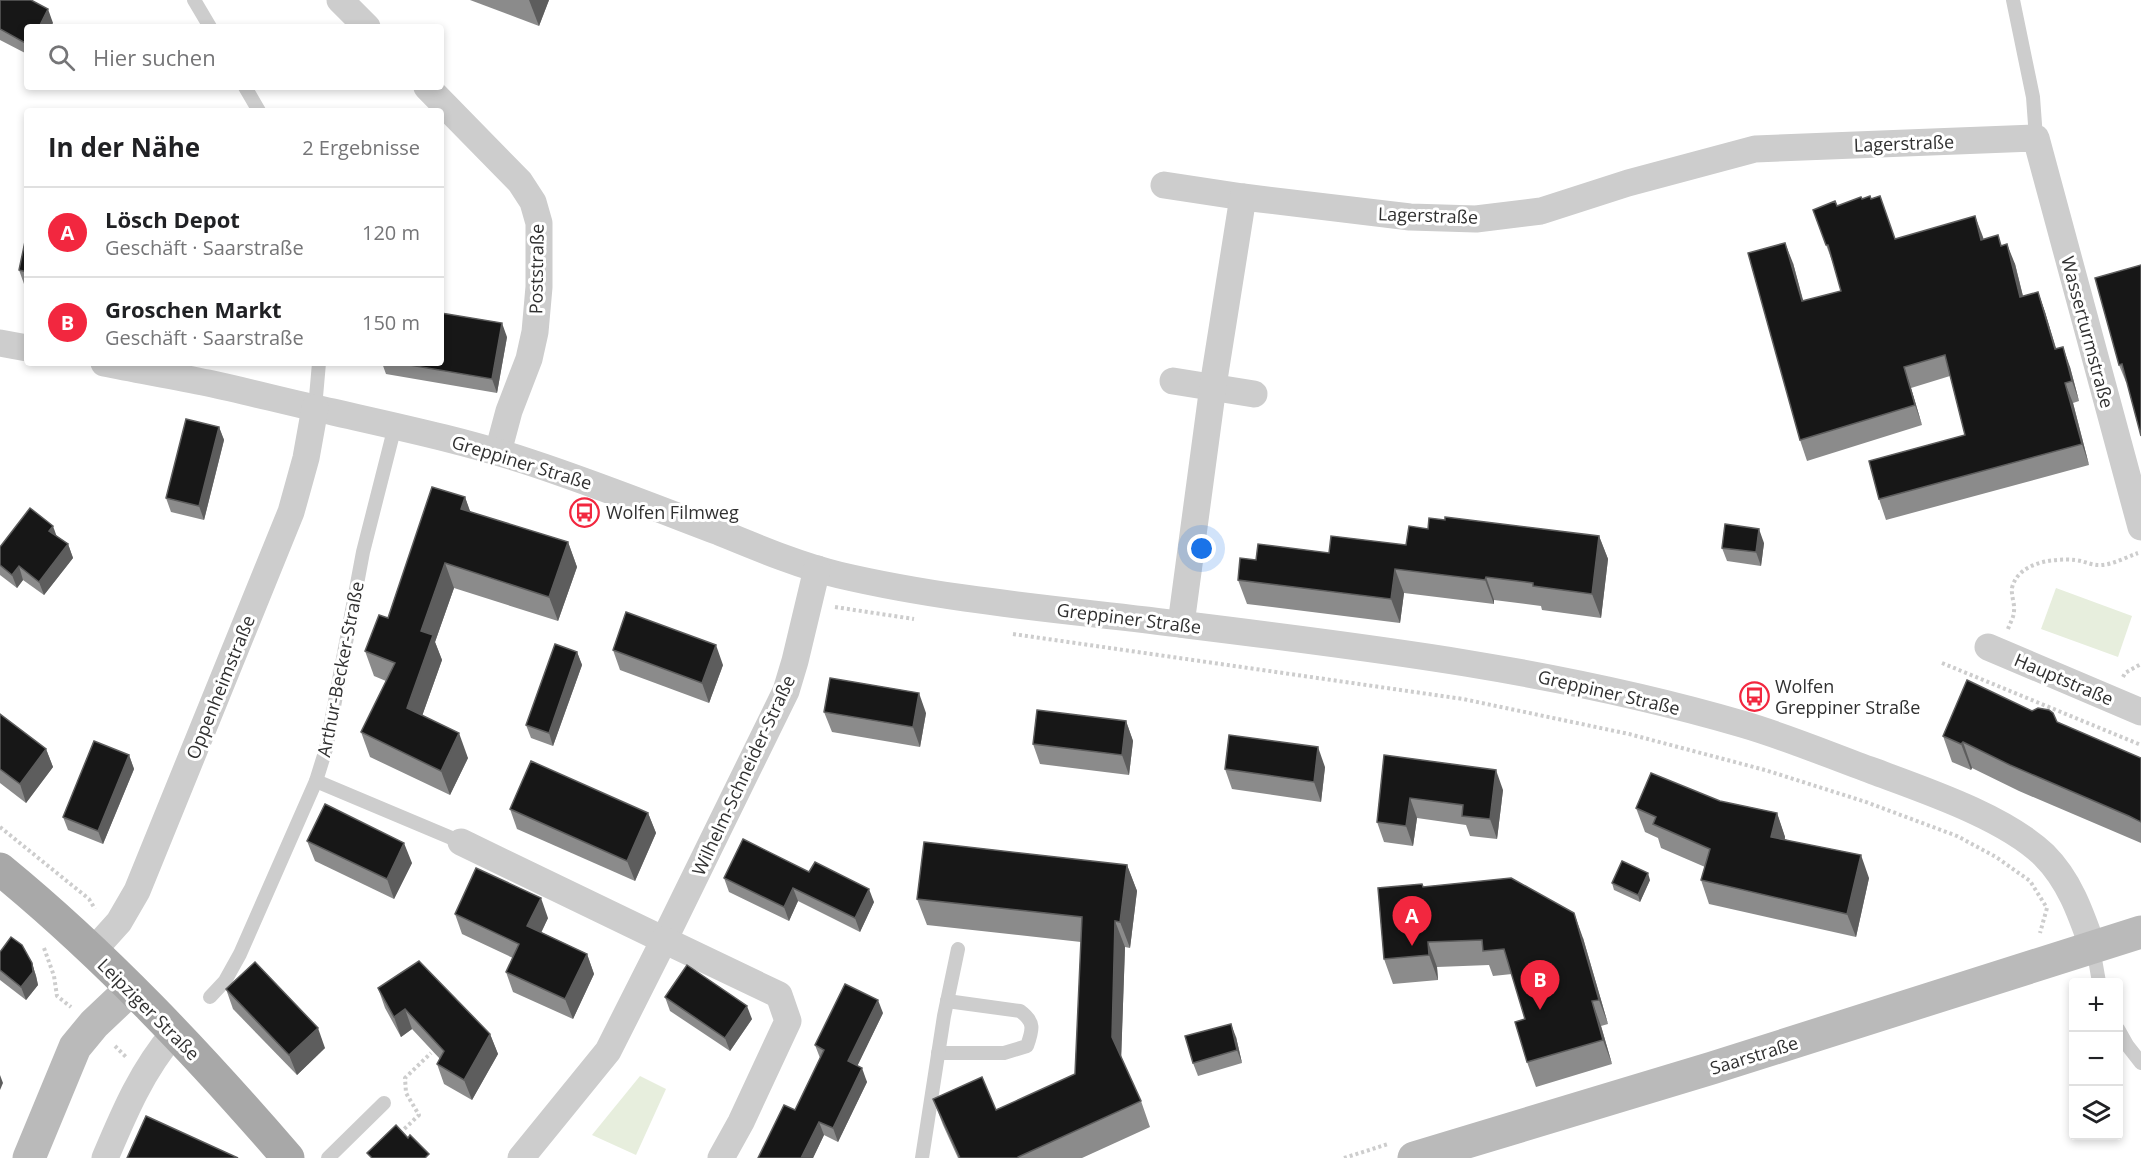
<!DOCTYPE html>
<html lang="de">
<head>
<meta charset="utf-8">
<style>
  body { margin:0; font-family:"Open Sans",sans-serif; background:#f2f2f2; color:#202124 }
  .controls { position:absolute; right:18px; bottom:18px; display:grid; overflow:hidden; border-radius:6px; box-shadow:0 3px 9px #0003 }
  .controls button { width:54px; height:54px; display:grid; place-items:center; padding:0; border:0; border-bottom:2px solid #e0e0e0; background:#fff; color:#202124; font:30px sans-serif }
  .you { position:absolute; left:1202px; top:549px; width:21px; height:21px; margin:-15px; border:4px solid #fff; border-radius:50%; background:#1a73e8; box-shadow:0 0 0 9px #1a73e833 }
  .badge { display:grid; place-items:center; width:39px; height:39px; border-radius:50%; background:#f2273f; color:#fff; font-size:20px; font-weight:700 }
  .pin { position:absolute; translate:-50% -50px; filter:drop-shadow(0 2px 3px #0008) }
  .pin::after { content:''; position:absolute; top:32px; width:21px; height:18px; background:inherit; clip-path:polygon(0 0,100% 0,50% 100%) }
  .list { margin:0; padding:0; list-style:none }
  h2 { display:flex; justify-content:space-between; align-items:center; height:78px; margin:0; padding:0 24px; font-size:26px }
  h2 small { font-size:20px; font-weight:400; color:#757577 }
  .list li { display:grid; grid-template-columns:39px 1fr auto; gap:18px; align-items:center; box-sizing:border-box; height:90px; padding:0 24px; border-top:2px solid #e0e0e0 }
  .list b { display:block; font-size:22px; white-space:nowrap }
  .list p { margin:0; font-size:20px; white-space:nowrap; color:#757577 }
  .list em { font-size:20px; font-style:normal; color:#757577 }
  .icon { flex:none; width:33px; height:33px; fill:none; stroke:currentColor; stroke-width:2; stroke-linecap:round; stroke-linejoin:round }
  .map { position:relative; flex:none; width:2141px; height:1158px; overflow:hidden }
  .search { position:absolute; background:#fff; box-shadow:0 3px 9px #0003; left:24px; top:24px; width:420px; height:66px; display:flex; align-items:center; gap:15px; box-sizing:border-box; padding:0 21px; border-radius:6px; color:#757577; font-size:22px }
  .panel { position:absolute; background:#fff; box-shadow:0 3px 9px #0003; left:24px; top:108px; width:420px; height:258px; border-radius:6px }
  .map>svg:first-child { display:block }
</style>
</head>
<body>
<div class="map">
<svg width="2141" height="1158" viewBox="0 0 2141 1158">
  <rect width="100%" height="100%" fill="#fff"/>
  <!-- green -->
  <g fill="#e7eedd">
    <polygon points="2056,588 2132,616 2118,657 2041,629"/>
    <polygon points="640,1076 666,1089 636,1155 592,1135"/>
  </g>
  <g fill="none" stroke-linecap="round" stroke-linejoin="round">
    <!-- path -->
    <g stroke="#cdcdcd" stroke-width="4" stroke-dasharray="3 3" stroke-linecap="butt">
      <polyline points="835,607 914,619"/>
      <path d="M2008,629C2010,623 2014,617 2014,611C2015,604 2011,596 2012,588C2018,562 2054,558 2075,560C2085,561 2092,566 2102,565C2114,564 2127,557 2138,553"/>
      <polyline points="1013,634 1463,699 1629,734 1765,770 1866,802 1957,836 1996,857 2030,881 2047,908 2040,933"/>
      <polyline points="1942,663 2141,745"/>
      <polyline points="2123,677 2125,673 2141,664"/>
      <polyline points="0,827 89,899 95,909"/>
      <polyline points="44,948 54,976 57,996 71,1007"/>
      <polyline points="115,1046 126,1057"/>
      <polyline points="400,1133 419,1115 406,1093 405,1078 431,1053"/>
      <polyline points="1344,1158 1388,1144"/>
    </g>
    <!-- lane -->
    <g stroke="#cdcdcd" stroke-width="14">
      <polyline points="194,0 210,27"/>
      <polyline points="2013,0 2033,97 2036,138"/>
      <polyline points="245,87 259,111"/>
      <polyline points="315,408 319,363"/>
      <polyline points="316,781 461,842"/>
      <polyline points="2093,948 2099,982"/>
      <polyline points="210,997 225,981 240,954 316,781 326,749 363,552 395,426"/>
      <polyline points="2118,1029 2127,1045 2141,1063"/>
      <path d="M938,1053H1004L1027,1046C1033,1029 1035,1022 1020,1011L947,1001"/>
      <polyline points="328,1158 384,1103"/>
      <polyline points="922,1158 944,1016 958,949"/>
    </g>
    <!-- street -->
    <g stroke="#cdcdcd" stroke-width="27">
      <polyline points="340,0 367,27"/>
      <polyline points="427,87 520,182 533,202 539,223 539,287 535,332 529,359 509,411 498,452"/>
      <polyline points="1164,185 1243,197"/>
      <polyline points="0,343 27,348"/>
      <path d="M104,363C139,370 174,376 208,383C250,392 291,403 333,412C399,427 465,441 529,462C593,483 656,508 719,532C758,548 798,565 839,575C954,602 1071,610 1187,625C1374,648 1561,671 1742,724C1787,737 1829,755 1873,771C1924,790 2005,817 2044,855C2070,881 2081,914 2093,948"/>
      <polyline points="1173,381 1254,394"/>
      <polyline points="1181,624 1213,386 1243,197 1410,217 1476,219 1541,211 1628,183 1755,149 2036,138 2141,527"/>
      <polyline points="1988,647 2141,712"/>
      <polyline points="461,842 664,940 786,691 795,661 817,569"/>
      <polyline points="92,952 119,922 137,891 291,512 306,458 315,408"/>
      <path d="M105,1158C124,1113 142,1070 174,1033"/>
      <polyline points="521,1158 608,1051 664,940 779,995 788,1021 741,1122 721,1158"/>
    </g>
    <!-- secondary -->
    <g stroke="#bababa" stroke-width="33">
      <polyline points="29,1158 75,1047 94,1024 131,989"/>
      <polyline points="1414,1158 1712,1068 2141,932"/>
    </g>
    <!-- primary -->
    <path stroke="#a8a8a8" stroke-width="33" d="M0,869C105,955 199,1055 288,1158"/>
  </g>
  <!-- wall -->
  <g fill="#8b8b8b">
    <polygon points="0,0 53,23 27,27 27,54 0,40"/>
    <polygon points="470,0 549,0 539,26"/>
    <polygon points="1837,206 1895,238 1983,239 2002,245 2015,264 2023,296 2038,292 2045,312 2056,348 2070,367 2079,401 2073,403 2089,465 1886,520 1879,499 1965,435 1950,376 1911,388 1922,425 1807,461 1800,440 1793,263 1803,301 1841,291 1834,266 1813,210"/>
    <polygon points="27,232 27,284 24,284 19,270"/>
    <polygon points="2141,265 2126,382 2119,365"/>
    <polygon points="507,337 497,393 386,374 382,363 441,363"/>
    <polygon points="219,427 224,440 204,520 171,512 166,498"/>
    <polygon points="465,497 470,512 568,542 577,567 558,621 454,588 435,642 442,660 422,716 468,758 450,795 370,757 361,732 386,681 374,676 365,651 388,618"/>
    <polygon points="57,536 68,544 73,558 44,595 23,580 17,588 0,575 0,547"/>
    <polygon points="1599,536 1608,559 1601,618 1542,610 1541,606 1494,600 1494,604 1404,593 1400,623 1247,604 1238,580 1256,560 1406,545"/>
    <polygon points="1764,543 1761,566 1727,561 1722,548"/>
    <polygon points="613,650 723,665 709,703 620,670"/>
    <polygon points="577,652 582,665 553,746 531,738 526,725"/>
    <polygon points="2032,711 2141,758 2141,843 2019,791 1972,768 1971,770 1952,762 1943,736"/>
    <polygon points="824,712 926,713 920,747 832,732"/>
    <polygon points="0,714 46,749 53,767 26,803 0,783"/>
    <polygon points="1126,721 1133,741 1129,775 1040,764 1033,744"/>
    <polygon points="129,755 134,769 103,844 68,830 63,817"/>
    <polygon points="1384,755 1503,790 1497,839 1470,836 1466,825 1417,818 1413,846 1384,842 1377,822"/>
    <polygon points="1325,767 1321,802 1232,789 1225,769"/>
    <polygon points="1720,801 1777,813 1785,837 1785,839 1869,878 1856,937 1709,904 1701,880 1705,867 1661,848 1658,838 1645,832 1636,808"/>
    <polygon points="510,809 648,813 656,833 635,881 517,829"/>
    <polygon points="307,841 412,863 394,899 315,861"/>
    <polygon points="1127,865 1137,891 1130,948 1125,947 1121,1058 1141,1101 1150,1127 1082,1158 958,1158 943,1125 933,1099 996,1110 1075,1074 1081,942 927,925 917,899"/>
    <polygon points="809,872 874,902 860,932 798,901 789,921 729,892 724,878"/>
    <polygon points="1650,880 1640,902 1614,890 1612,883"/>
    <polygon points="1424,887 1583,938 1608,1024 1601,1026 1612,1064 1536,1087 1527,1062 1525,1019 1512,974 1493,976 1489,965 1437,967 1438,980 1393,984 1384,959"/>
    <polygon points="455,914 548,918 541,932 587,954 594,974 573,1019 513,992 506,972 513,958 462,934"/>
    <polygon points="0,952 32,963 36,976 38,985 26,1000 0,980"/>
    <polygon points="378,988 490,1034 498,1054 472,1100 444,1084 437,1064 440,1059 412,1029 401,1037 385,1008"/>
    <polygon points="226,989 325,1048 297,1075 233,1009"/>
    <polygon points="665,997 752,1019 730,1051 670,1011"/>
    <polygon points="883,1013 857,1066 867,1082 838,1142 824,1135 813,1158 758,1158 795,1110 820,1058 815,1045"/>
    <polygon points="1236,1037 1242,1063 1198,1076 1193,1063"/>
  </g>
  <!-- shaded-wall -->
  <g fill="#5d5d5d">
    <polygon points="529,0 549,0 539,26"/>
    <polygon points="48,9 53,23 51,27 39,27"/>
    <polygon points="1975,216 1983,237 1989,260 1981,240"/>
    <polygon points="1785,243 1793,263 1809,322 1802,301"/>
    <polygon points="2007,244 2015,264 2028,317 2020,297"/>
    <polygon points="2038,292 2045,312 2062,369 2055,349"/>
    <polygon points="502,323 507,337 497,393 492,379"/>
    <polygon points="2063,347 2070,367 2079,401 2072,381"/>
    <polygon points="1904,367 1911,388 1922,425 1915,405"/>
    <polygon points="2065,383 2073,403 2089,465 2082,444"/>
    <polygon points="219,427 224,440 204,520 199,506"/>
    <polygon points="465,497 474,522 461,509"/>
    <polygon points="53,526 58,540 49,531"/>
    <polygon points="1759,529 1764,543 1761,566 1756,552"/>
    <polygon points="1599,536 1608,559 1601,618 1592,594"/>
    <polygon points="568,542 577,567 558,621 549,597"/>
    <polygon points="68,544 73,558 44,595 39,582"/>
    <polygon points="445,563 454,588 435,642 442,660 416,733 407,708 421,631"/>
    <polygon points="19,566 23,580 17,588 12,575"/>
    <polygon points="1395,569 1404,593 1400,623 1391,599"/>
    <polygon points="1486,577 1494,600 1494,604 1485,580"/>
    <polygon points="716,645 723,665 709,703 702,683"/>
    <polygon points="577,652 582,665 553,746 549,733"/>
    <polygon points="919,693 926,713 920,747 913,727"/>
    <polygon points="1126,721 1133,741 1129,775 1122,755"/>
    <polygon points="459,733 468,758 450,795 441,771"/>
    <polygon points="1963,742 1972,768 1971,770 1961,744"/>
    <polygon points="1318,747 1325,767 1321,802 1314,782"/>
    <polygon points="46,749 53,767 26,803 20,784"/>
    <polygon points="129,755 134,769 103,844 98,831"/>
    <polygon points="1496,770 1503,790 1497,839 1490,819"/>
    <polygon points="1410,798 1417,818 1413,846 1406,826"/>
    <polygon points="648,813 656,833 635,881 627,861"/>
    <polygon points="1777,813 1785,837 1780,860 1771,837"/>
    <polygon points="404,843 412,863 394,899 387,879"/>
    <polygon points="1861,855 1869,878 1856,937 1847,914"/>
    <polygon points="1127,865 1137,891 1130,948 1120,922"/>
    <polygon points="1648,873 1650,880 1640,902 1638,895"/>
    <polygon points="793,888 798,901 789,921 784,907"/>
    <polygon points="869,889 874,902 860,932 855,918"/>
    <polygon points="541,898 548,918 535,946 527,926"/>
    <polygon points="1574,913 1583,938 1608,1024 1599,1000"/>
    <polygon points="1115,921 1125,947 1121,1063 1112,1037"/>
    <polygon points="1428,942 1437,967 1438,980 1429,955"/>
    <polygon points="587,954 594,974 573,1019 565,999"/>
    <polygon points="32,963 36,976 38,985 26,1000 21,987"/>
    <polygon points="878,1000 883,1013 853,1075 848,1061"/>
    <polygon points="1592,1001 1601,1026 1612,1064 1603,1040"/>
    <polygon points="747,1006 752,1019 730,1051 725,1038"/>
    <polygon points="405,1009 412,1029 401,1037 394,1017"/>
    <polygon points="1231,1024 1236,1037 1242,1063 1237,1050"/>
    <polygon points="318,1028 325,1048 297,1075 289,1055"/>
    <polygon points="490,1034 498,1054 472,1100 464,1080"/>
    <polygon points="862,1068 867,1082 838,1142 833,1128"/>
    <polygon points="0,1075 3,1083 0,1090"/>
    <polygon points="819,1122 824,1135 813,1158 801,1158"/>
  </g>
  <!-- building -->
  <g fill="#171717" stroke="#5d5d5d" stroke-width="1.5">
    <polygon points="0,0 31,0 48,9 39,27 27,27 27,44 0,29"/>
    <polygon points="1870,196 1871,199 1880,196 1895,239 1975,216 1981,240 1998,235 2001,246 2007,244 2020,297 2038,292 2055,349 2063,347 2072,381 2065,383 2082,444 1879,499 1869,461 1965,435 1945,355 1904,367 1915,405 1800,440 1748,253 1785,243 1802,301 1841,291 1828,245 1826,245 1813,210 1835,201 1837,206 1861,197 1862,199"/>
    <polygon points="27,232 27,272 19,270"/>
    <polygon points="2141,265 2141,436 2122,364 2119,365 2095,278"/>
    <polygon points="441,313 502,323 492,379 398,363 441,363"/>
    <polygon points="186,419 219,427 199,506 166,498"/>
    <polygon points="432,487 465,497 461,509 568,542 549,597 445,563 421,631 433,635 407,708 459,733 441,771 361,732 395,663 365,651 379,615 388,618"/>
    <polygon points="30,508 53,526 49,531 68,544 39,582 19,566 12,575 0,565 0,547"/>
    <polygon points="1445,517 1599,536 1592,594 1533,586 1533,583 1486,577 1485,580 1395,569 1391,599 1238,580 1240,558 1256,560 1258,544 1329,553 1331,536 1406,545 1409,526 1428,529 1429,518 1445,520"/>
    <polygon points="1725,524 1759,529 1756,552 1722,548"/>
    <polygon points="626,612 716,645 702,683 613,650"/>
    <polygon points="555,644 577,652 549,733 526,725"/>
    <polygon points="830,678 919,693 913,727 824,712"/>
    <polygon points="1967,680 2032,711 2038,708 2049,710 2053,713 2057,722 2141,758 2141,822 2129,816 2010,765 1963,742 1961,744 1943,736"/>
    <polygon points="1037,710 1126,721 1122,755 1033,744"/>
    <polygon points="0,714 46,749 20,784 0,769"/>
    <polygon points="1229,735 1318,747 1314,782 1225,769"/>
    <polygon points="94,741 129,755 98,831 63,817"/>
    <polygon points="1384,755 1496,770 1490,819 1462,816 1463,805 1410,798 1406,826 1377,822"/>
    <polygon points="531,761 648,813 627,861 510,809"/>
    <polygon points="1651,773 1720,801 1777,813 1771,837 1861,855 1847,914 1701,880 1710,849 1653,824 1656,817 1636,808"/>
    <polygon points="325,804 404,843 387,879 307,841"/>
    <polygon points="743,839 809,872 815,862 869,889 855,918 793,888 784,907 724,878"/>
    <polygon points="924,842 1127,865 1120,922 1115,921 1112,1037 1141,1101 1018,1157 1018,1158 960,1158 933,1099 982,1077 996,1110 1075,1074 1082,917 917,899"/>
    <polygon points="1622,861 1648,873 1638,895 1612,883"/>
    <polygon points="476,868 541,898 527,926 587,954 565,999 506,972 519,944 455,914"/>
    <polygon points="1511,878 1574,913 1599,1000 1592,1001 1603,1040 1527,1062 1515,1022 1525,1019 1504,949 1483,951 1482,940 1428,942 1429,955 1384,959 1378,888 1422,884 1423,887"/>
    <polygon points="11,937 22,945 32,963 33,972 21,987 0,970 0,952"/>
    <polygon points="419,961 490,1034 464,1080 437,1064 444,1051 405,1009 394,1017 378,988"/>
    <polygon points="255,962 318,1028 289,1055 226,989"/>
    <polygon points="687,965 747,1006 725,1038 665,997"/>
    <polygon points="845,984 878,1000 848,1061 862,1068 833,1128 819,1122 801,1158 758,1158 784,1105 795,1110 824,1050 815,1045"/>
    <polygon points="1231,1024 1237,1050 1193,1063 1185,1036"/>
    <polygon points="146,1116 238,1158 127,1158"/>
    <polygon points="396,1125 408,1138 410,1135 429,1154 425,1158 372,1158 367,1153"/>
  </g>
  <!-- icons -->
  <defs>
    <symbol id="bus-ring" viewBox="-11 -11 22 22"><circle r="9.5" fill="#fff" stroke="#f2273f" stroke-width="1.5"/><path d="M-5-6H5V4H4V6H2V4H-2V6H-4V4H-5ZM-3.5-4V0h7V-4ZM-3.5 1.2v1.5H-2V1.2ZM2 1.2v1.5H3.5V1.2Z" fill="#f2273f"/></symbol>
  </defs>
  <g fill-rule="evenodd">
    <use href="#bus-ring" x="568" y="496" width="33" height="33"/>
    <use href="#bus-ring" x="1738" y="680" width="33" height="33"/>
  </g>
  <g text-anchor="middle" dominant-baseline="central" stroke-width="6" stroke-linejoin="round" paint-order="stroke">
    <!-- street labels -->
    <g font-size="18" fill="#303030" stroke="#fff">
      <text transform="translate(1904 143) rotate(-2)">Lagerstraße</text>
      <text transform="translate(1428 215) rotate(2)">Lagerstraße</text>
      <text transform="translate(536 269) rotate(-89)">Poststraße</text>
      <text transform="translate(2088 332) rotate(75)">Wasserturmstraße</text>
      <text transform="translate(522 462) rotate(17)">Greppiner Straße</text>
      <text transform="translate(1129 618) rotate(7)">Greppiner Straße</text>
      <text transform="translate(340 669) rotate(-79)">Arthur-Becker-Straße</text>
      <text transform="translate(2064 679) rotate(23)">Hauptstraße</text>
      <text transform="translate(220 687) rotate(-68)">Oppenheimstraße</text>
      <text transform="translate(1609 692) rotate(13)">Greppiner Straße</text>
      <text transform="translate(743 775) rotate(-65)">Wilhelm-Schneider-Straße</text>
      <text transform="translate(149 1009) rotate(45)">Leipziger Straße</text>
      <text transform="translate(1754 1055) rotate(-17)">Saarstraße</text>
    </g>
    <!-- poi labels -->
    <g font-size="18" fill="#303030" stroke="#fff" text-anchor="start">
      <text x="606" y="512">Wolfen Filmweg</text>
      <text x="1775" y="686">Wolfen<tspan x="1775" dy="21">Greppiner Straße</tspan></text>
    </g>
  </g>
</svg>
<div class="controls">
<button>+</button>
<button>−</button>
<button><svg class="icon" aria-label="layers" viewBox="0 0 24 24"><path d="M12 4l9 5-9 5-9-5zM3 14l9 5 9-5"/></svg></button>
</div>
<div class="you"></div>
<div class="pin badge" style="left:1412px;top:946px">A</div>
<div class="pin badge" style="left:1540px;top:1010px">B</div>
<div class="search"><svg class="icon" aria-label="search" viewBox="0 0 24 24"><circle cx="10" cy="10" r="6"/><path d="M15 15l6 6"/></svg>Hier suchen</div>
<section class="panel">
<h2>In der Nähe<small>2 Ergebnisse</small></h2>
<ul class="list">
<li><span class="badge">A</span><div><b>Lösch Depot</b><p>Geschäft · Saarstraße</p></div><em>120 m</em></li>
<li><span class="badge">B</span><div><b>Groschen Markt</b><p>Geschäft · Saarstraße</p></div><em>150 m</em></li>
</ul>
</section>
</div>
</body>
</html>
